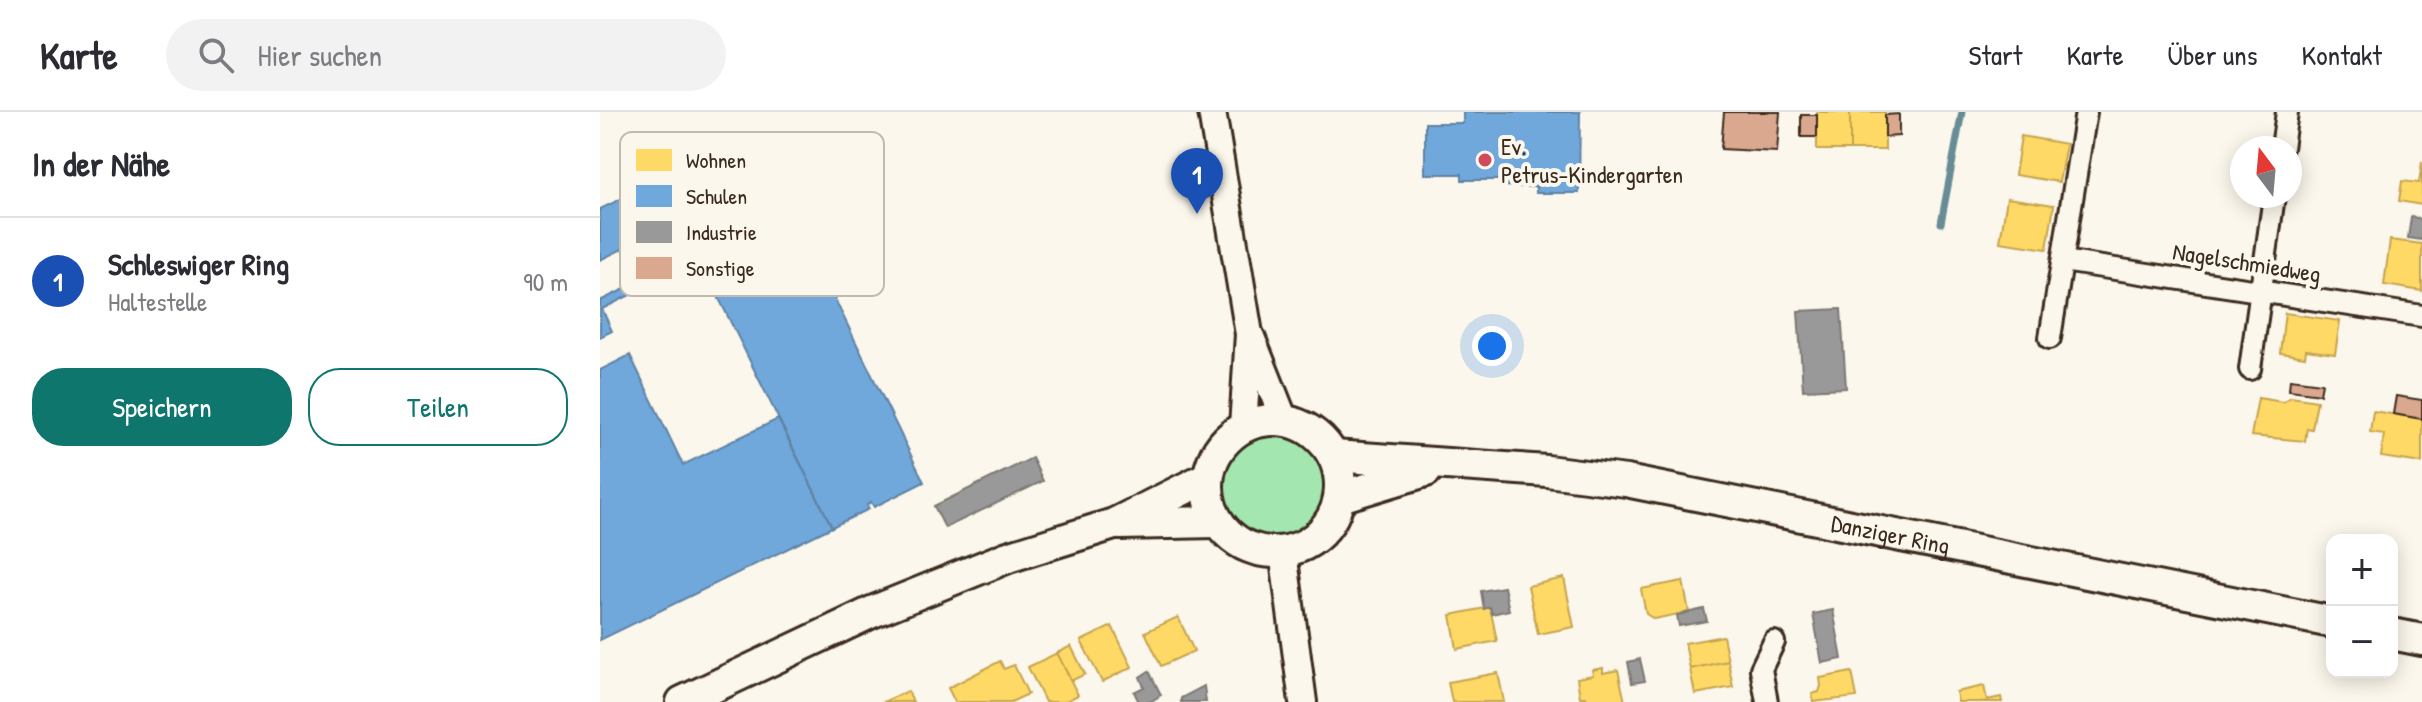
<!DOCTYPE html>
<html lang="de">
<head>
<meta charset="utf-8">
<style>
  body { margin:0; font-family:"Patrick Hand",sans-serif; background:#f2f2f3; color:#2b2b33 }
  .controls { position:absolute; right:24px; bottom:24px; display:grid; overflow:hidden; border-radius:16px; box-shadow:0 4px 20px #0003 }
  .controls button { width:72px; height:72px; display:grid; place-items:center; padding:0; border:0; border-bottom:2px solid #e1e1e2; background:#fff; color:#2b2b33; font:40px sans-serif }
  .compass { position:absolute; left:1630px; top:24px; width:72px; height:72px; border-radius:50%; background:#fff; box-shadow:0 4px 20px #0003; rotate:344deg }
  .you { position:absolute; left:892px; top:234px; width:28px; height:28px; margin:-20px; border:6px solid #fff; border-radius:50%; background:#1a73e8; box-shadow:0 0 0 12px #1a73e833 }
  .badge { display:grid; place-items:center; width:52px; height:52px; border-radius:50%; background:#0f766e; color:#fff; font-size:26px; font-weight:700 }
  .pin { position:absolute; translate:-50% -66px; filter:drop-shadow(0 2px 4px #0008) }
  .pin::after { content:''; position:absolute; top:42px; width:28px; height:24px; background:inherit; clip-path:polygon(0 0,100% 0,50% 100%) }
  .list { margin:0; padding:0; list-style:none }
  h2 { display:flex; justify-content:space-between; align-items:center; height:104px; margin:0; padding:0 32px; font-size:34px }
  h2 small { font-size:26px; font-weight:400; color:#7c7c81 }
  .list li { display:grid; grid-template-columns:52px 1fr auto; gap:24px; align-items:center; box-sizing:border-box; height:128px; padding:0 32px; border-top:2px solid #e1e1e2 }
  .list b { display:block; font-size:30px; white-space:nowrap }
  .list p { margin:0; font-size:26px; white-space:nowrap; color:#7c7c81 }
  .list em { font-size:26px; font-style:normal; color:#7c7c81 }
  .actions { display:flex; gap:16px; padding:24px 32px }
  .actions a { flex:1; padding:18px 0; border:2px solid #0f766e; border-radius:32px; text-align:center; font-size:28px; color:#0f766e }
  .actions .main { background:#0f766e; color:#fff }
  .icon { flex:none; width:44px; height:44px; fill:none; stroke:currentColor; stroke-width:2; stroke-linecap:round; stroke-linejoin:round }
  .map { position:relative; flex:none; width:1822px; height:590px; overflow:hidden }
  header { display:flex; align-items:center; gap:48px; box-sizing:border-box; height:112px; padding:0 40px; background:#fff; border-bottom:2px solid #e1e1e2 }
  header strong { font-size:38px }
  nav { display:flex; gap:44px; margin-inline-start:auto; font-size:28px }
  .search { width:560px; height:72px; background:#f2f2f3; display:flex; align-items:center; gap:20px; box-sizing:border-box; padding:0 28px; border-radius:44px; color:#7c7c81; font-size:30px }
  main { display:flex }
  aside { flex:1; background:#fff }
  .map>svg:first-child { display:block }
</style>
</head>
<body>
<header>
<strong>Karte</strong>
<div class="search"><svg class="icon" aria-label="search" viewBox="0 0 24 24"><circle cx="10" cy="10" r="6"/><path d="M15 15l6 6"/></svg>Hier suchen</div>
<nav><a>Start</a><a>Karte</a><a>Über uns</a><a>Kontakt</a></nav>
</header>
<main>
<aside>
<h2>In der Nähe<small></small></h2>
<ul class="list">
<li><span class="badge" style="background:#1a4fb4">1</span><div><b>Schleswiger Ring</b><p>Haltestelle</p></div><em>90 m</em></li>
</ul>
<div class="actions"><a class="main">Speichern</a><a>Teilen</a></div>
</aside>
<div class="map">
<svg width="1822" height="590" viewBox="0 0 1822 590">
  <rect width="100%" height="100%" fill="#fbf7ec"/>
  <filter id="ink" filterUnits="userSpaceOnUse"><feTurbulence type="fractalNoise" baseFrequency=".0125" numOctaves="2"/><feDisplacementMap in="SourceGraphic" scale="16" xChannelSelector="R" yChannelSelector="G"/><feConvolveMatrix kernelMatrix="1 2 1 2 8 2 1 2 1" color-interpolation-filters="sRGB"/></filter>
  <g filter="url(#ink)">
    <!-- green -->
    <circle fill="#a4e6b0" stroke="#708867" stroke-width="2" cx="674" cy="375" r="52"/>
    <!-- homes -->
    <g fill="#ffd966" stroke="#c4a450" stroke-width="2">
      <rect x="1217" y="0" width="33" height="38"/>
      <rect x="1250" y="0" width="35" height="38"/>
      <polygon points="1421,24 1466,32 1459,70 1415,63"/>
      <polygon points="1822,50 1822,93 1799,89 1802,69 1819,71"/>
      <polygon points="1407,86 1454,93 1447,137 1400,130"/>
      <polygon points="1790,128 1822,132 1822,179 1784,173"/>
      <polygon points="1685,201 1740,209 1735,242 1706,238 1705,245 1680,241"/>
      <polygon points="1691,285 1717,289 1712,317 1707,316 1705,329 1651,324 1658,286 1683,290"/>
      <polygon points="1773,299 1822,307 1822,351 1781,345 1784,322 1770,320"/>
      <polygon points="964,466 974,515 938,522 928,474"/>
      <polygon points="1083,469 1089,500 1054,507 1046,502 1041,477"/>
      <polygon points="890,495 897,529 857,537 851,503"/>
      <polygon points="578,505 594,539 561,554 545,520"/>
      <polygon points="512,514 532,555 502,570 481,529"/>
      <polygon points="1123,524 1128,549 1090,557 1085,531"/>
      <polygon points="471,534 485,562 471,569 457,541"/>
      <polygon points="457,541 478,583 464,590 445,590 428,555"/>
      <polygon points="400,549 404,557 414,553 428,582 411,590 355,590 348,576"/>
      <polygon points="1128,549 1133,575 1095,582 1090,557"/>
      <polygon points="1003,556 1003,561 1018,558 1025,590 987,590 986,585 980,585 977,566 993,563 992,558"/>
      <polygon points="1252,560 1257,585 1213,590 1212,582 1219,580 1221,574 1220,566"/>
      <polygon points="898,561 904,590 852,590 848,570"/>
      <polygon points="1384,574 1387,588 1401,585 1402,590 1358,590 1356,580"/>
      <polygon points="308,579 313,590 283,590"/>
    </g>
    <!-- schools -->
    <g fill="#6fa8dc" stroke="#5f82a3" stroke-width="2">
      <polygon points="863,0 980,0 979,81 936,81 936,75 901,74 901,68 862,68 862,62 825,62 825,11 863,11"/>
      <polygon points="82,57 108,109 94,116 88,105 0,148 0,97"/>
      <polygon points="191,97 324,370 274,395 271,390 267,393 269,397 232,415 100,148 2,197 12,219 0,225 0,189"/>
      <polygon points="30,243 83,353 178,307 232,415 0,528 0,258"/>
    </g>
    <!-- industry -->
    <g fill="#999" stroke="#7d7874" stroke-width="2">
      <polygon points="1811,105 1822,107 1822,128 1808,126"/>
      <polygon points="1241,197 1246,276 1203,278 1198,199"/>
      <polygon points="432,346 443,369 345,416 334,394"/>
      <polygon points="904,475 909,498 892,502 890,495 884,497 881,479"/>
      <polygon points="1104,497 1107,509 1079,514 1077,503"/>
      <polygon points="1233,498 1242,547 1222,551 1213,502"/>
      <polygon points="1040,547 1045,569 1032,571 1028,550"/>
      <polygon points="549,559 561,583 550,590 539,590 534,580 544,575 540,565"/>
      <polygon points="604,574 606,590 581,590 581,586"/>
    </g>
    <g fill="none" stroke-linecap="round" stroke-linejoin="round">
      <!-- stream -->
      <polyline stroke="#678c95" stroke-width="7" points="1341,111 1362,0"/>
    </g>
    <!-- building -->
    <g fill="#daa88e" stroke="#3b2a1e" stroke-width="2">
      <polygon points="1124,0 1180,0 1177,40 1121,37"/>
      <polygon points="1299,2 1299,24 1285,25 1285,3"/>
      <rect x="1201" y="3" width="16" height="22"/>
      <polygon points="1690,267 1722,271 1720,282 1689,278"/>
      <polygon points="1796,284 1822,288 1822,307 1793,302"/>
    </g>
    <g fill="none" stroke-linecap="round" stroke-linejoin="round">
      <defs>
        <g id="minor">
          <polyline points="1682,36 1687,0"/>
          <polyline points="1463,149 1822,204"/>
          <polyline points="1450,226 1486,0"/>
          <polyline points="1650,257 1674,84"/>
          <polyline points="1167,590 1161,557 1174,530"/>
        </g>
        <g id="tertiary">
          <polyline points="612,0 649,222 643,315"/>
          <polyline points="651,225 684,308"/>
          <polyline points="683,440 703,590"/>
        </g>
        <g id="secondary">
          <circle cx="674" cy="374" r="66"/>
          <path id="s1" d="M733,344L947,359L1026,369L1732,510"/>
          <polyline points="740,385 826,359"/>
          <polyline points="520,412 617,410"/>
          <polyline points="1792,522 1822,528"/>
          <polyline points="82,590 272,500 408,445 514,412 608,365"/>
        </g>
      </defs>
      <!-- minor casing -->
      <use href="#minor" stroke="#3b2a1e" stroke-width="26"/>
      <!-- tertiary casing -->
      <use href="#tertiary" stroke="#3b2a1e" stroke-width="32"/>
      <!-- secondary casing -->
      <use href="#secondary" stroke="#3b2a1e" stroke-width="36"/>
      <!-- minor -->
      <use href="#minor" stroke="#fbf7ec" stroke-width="20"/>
      <!-- tertiary -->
      <use href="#tertiary" stroke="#fbf7ec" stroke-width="26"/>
      <!-- secondary -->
      <use href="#secondary" stroke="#fbf7ec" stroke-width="30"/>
    </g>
  </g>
  <!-- markers -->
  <circle fill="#d1495b" stroke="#fbf7ec" stroke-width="3" cx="885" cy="48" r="8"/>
  <g text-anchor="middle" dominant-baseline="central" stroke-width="8" stroke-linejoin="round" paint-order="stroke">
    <!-- poi labels -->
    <g font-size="24" fill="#3b2a1e" stroke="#fbf7ec" text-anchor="start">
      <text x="901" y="34">Ev.<tspan x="901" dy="28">Petrus-Kindergarten</tspan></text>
    </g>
    <!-- street labels -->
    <g font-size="24" fill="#3b2a1e" stroke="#fbf7ec">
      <text transform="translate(1647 150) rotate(9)">Nagelschmiedweg</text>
      <text stroke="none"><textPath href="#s1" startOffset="564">Danziger Ring</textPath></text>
    </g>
  </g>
  <!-- legend -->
  <rect x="20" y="20" width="264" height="164" rx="12" fill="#fbf7ec" stroke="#c1baae" stroke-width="2"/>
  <rect x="36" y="37" width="36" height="22" fill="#ffd966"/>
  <rect x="36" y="73" width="36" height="22" fill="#6fa8dc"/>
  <rect x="36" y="109" width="36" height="22" fill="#999"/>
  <rect x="36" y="145" width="36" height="22" fill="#daa88e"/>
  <g font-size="22" fill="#3b2a1e">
    <text x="86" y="56">Wohnen</text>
    <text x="86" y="92">Schulen</text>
    <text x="86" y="128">Industrie</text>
    <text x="86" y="164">Sonstige</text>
  </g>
</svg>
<div class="controls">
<button>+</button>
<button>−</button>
</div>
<svg class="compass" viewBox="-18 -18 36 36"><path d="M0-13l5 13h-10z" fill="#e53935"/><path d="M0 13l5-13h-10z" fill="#7c7c81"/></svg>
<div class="you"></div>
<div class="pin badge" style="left:597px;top:102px;background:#1a4fb4">1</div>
</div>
</main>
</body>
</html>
